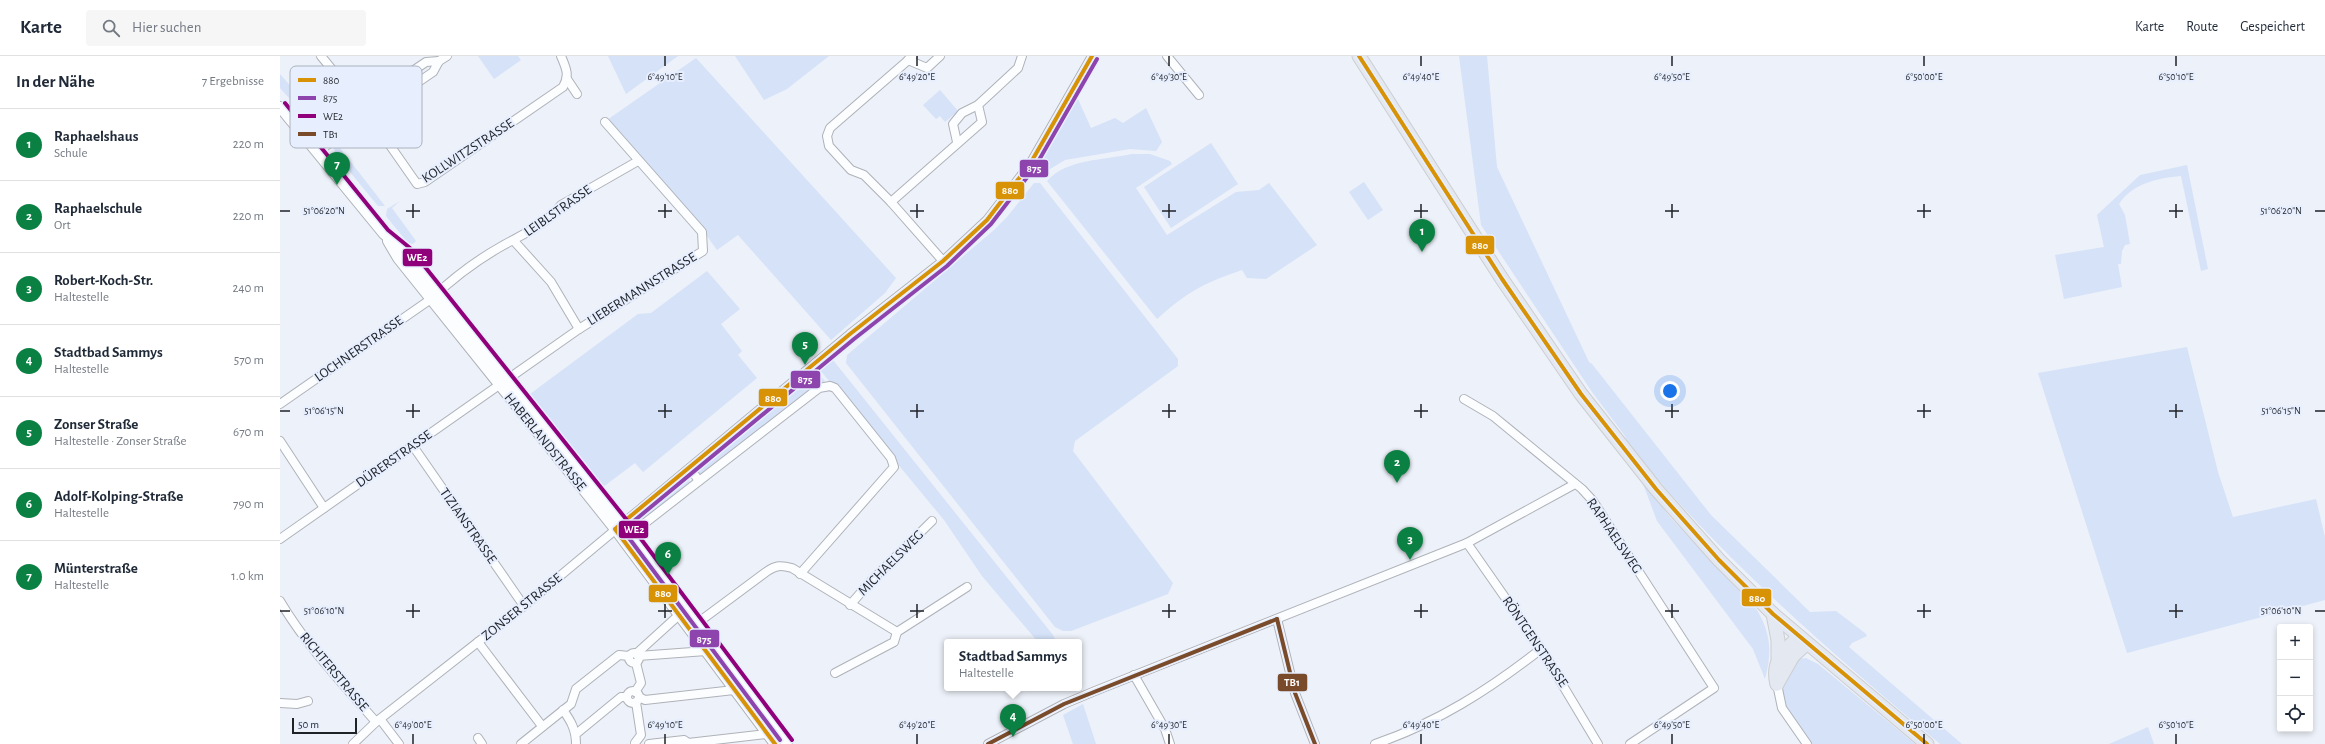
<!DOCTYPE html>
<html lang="de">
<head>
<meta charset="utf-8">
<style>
  body { margin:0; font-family:"Alegreya Sans",sans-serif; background:#f6f6f7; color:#1f2937 }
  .controls { position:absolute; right:12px; bottom:12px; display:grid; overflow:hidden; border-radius:4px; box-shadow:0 2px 6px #0003 }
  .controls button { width:36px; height:36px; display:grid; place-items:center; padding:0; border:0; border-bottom:1px solid #e0e1e3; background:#fff; color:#1f2937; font:20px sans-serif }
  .scale { position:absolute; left:12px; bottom:10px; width:65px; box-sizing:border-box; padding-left:4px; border:2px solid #1f2227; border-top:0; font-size:11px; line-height:14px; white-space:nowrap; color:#1f2227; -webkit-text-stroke:3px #e7efff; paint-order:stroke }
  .you { position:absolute; left:1390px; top:335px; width:14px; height:14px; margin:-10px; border:3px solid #fff; border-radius:50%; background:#1a73e8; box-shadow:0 0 0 6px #1a73e833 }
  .badge { display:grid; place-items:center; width:26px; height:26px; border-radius:50%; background:#0b8043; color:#fff; font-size:13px; font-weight:700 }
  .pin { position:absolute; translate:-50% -33px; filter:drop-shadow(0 1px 2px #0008) }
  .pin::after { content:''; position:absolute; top:21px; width:14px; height:12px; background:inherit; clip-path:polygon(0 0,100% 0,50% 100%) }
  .popup { position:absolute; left:664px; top:583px; width:138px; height:52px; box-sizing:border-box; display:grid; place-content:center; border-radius:4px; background:#fff; filter:drop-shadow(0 1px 3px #0005); font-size:13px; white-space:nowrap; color:#747a83 }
  .popup b { font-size:15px; color:#1f2937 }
  .popup::after { content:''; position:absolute; left:50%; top:100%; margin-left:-8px; border:8px solid transparent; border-top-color:#fff }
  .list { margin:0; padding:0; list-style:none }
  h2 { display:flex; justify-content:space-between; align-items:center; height:52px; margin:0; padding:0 16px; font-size:17px }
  h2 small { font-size:13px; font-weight:400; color:#747a83 }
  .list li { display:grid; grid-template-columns:26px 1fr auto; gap:12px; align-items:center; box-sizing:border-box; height:72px; padding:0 16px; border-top:1px solid #e0e1e3 }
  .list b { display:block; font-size:15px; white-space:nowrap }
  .list p { margin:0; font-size:13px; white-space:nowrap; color:#747a83 }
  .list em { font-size:13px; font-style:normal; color:#747a83 }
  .icon { flex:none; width:22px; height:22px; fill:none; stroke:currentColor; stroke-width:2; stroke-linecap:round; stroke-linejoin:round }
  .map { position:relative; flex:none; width:2045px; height:688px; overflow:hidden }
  header { display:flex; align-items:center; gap:24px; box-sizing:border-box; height:56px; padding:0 20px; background:#fff; border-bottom:1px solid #e0e1e3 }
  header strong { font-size:19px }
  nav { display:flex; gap:22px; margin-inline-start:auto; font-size:14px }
  .search { width:280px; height:36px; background:#f6f6f7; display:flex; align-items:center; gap:10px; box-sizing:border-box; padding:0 14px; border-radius:4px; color:#747a83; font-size:15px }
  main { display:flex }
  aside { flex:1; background:#fff }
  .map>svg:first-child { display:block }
</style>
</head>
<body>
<header>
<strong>Karte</strong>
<div class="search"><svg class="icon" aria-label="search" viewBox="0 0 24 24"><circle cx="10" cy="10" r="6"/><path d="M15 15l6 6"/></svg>Hier suchen</div>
<nav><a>Karte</a><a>Route</a><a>Gespeichert</a></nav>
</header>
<main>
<aside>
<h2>In der Nähe<small>7 Ergebnisse</small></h2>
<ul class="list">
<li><span class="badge">1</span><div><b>Raphaelshaus</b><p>Schule</p></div><em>220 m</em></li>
<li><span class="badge">2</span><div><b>Raphaelschule</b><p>Ort</p></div><em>220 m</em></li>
<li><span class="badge">3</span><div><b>Robert-Koch-Str.</b><p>Haltestelle</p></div><em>240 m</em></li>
<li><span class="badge">4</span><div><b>Stadtbad Sammys</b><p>Haltestelle</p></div><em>570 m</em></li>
<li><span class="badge">5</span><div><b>Zonser Straße</b><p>Haltestelle · Zonser Straße</p></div><em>670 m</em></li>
<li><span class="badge">6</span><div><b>Adolf-Kolping-Straße</b><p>Haltestelle</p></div><em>790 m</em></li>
<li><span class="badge">7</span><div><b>Münterstraße</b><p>Haltestelle</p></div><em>1.0 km</em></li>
</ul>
</aside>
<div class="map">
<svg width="2045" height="688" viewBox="0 0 2045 688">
  <rect width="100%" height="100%" fill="#edf1f9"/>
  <!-- green -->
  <g fill="#d5e2f8">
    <polygon points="198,0 238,0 241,4 214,23"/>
    <polygon points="328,0 398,0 346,38"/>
    <polygon points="455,0 549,0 507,33 484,44"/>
    <path d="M1179,0H1207L1217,111L1309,306L1312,308L1431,459L1530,556L1556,555L1585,577L1587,580L1572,587L1569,591L1682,688H1660C1549,595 1440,501 1348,388L1345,380L1312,336L1201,169Z"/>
    <polygon points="416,2 616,222 605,237 551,284 458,179 437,194 415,163 327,64"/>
    <polygon points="0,18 45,70 71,48 67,42 69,40 73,45 73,51 45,72 36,72 0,32"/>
    <polygon points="660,34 678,55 665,66 660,60 656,63 643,49"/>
    <polygon points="797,41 811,72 835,62 843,67 866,52 882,86 876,95 850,93 785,104 760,119 758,108"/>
    <polygon points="56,87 105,150 98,150 56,99 54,93"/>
    <polygon points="931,87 958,128 891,172 864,131"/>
    <path d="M852,98H870L890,105L892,108L856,132L887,179L956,136L979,134L989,127L1037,189L986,223L967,222L962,214C924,227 907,236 877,263L767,125C786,103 825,104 852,98Z"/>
    <path d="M1907,109L1928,213L1921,215L1901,120C1878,122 1853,127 1839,148L1845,159L1850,188L1845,189L1842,195L1841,208H1838L1842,231L1784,243L1775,199L1824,191L1817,159L1860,119Z"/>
    <polygon points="1084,126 1103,154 1088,164 1069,136"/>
    <polygon points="754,127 760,127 898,303 898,310 795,385 793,395 893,527 888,538 791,575 783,575 775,571 566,307 567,299 714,174 727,161"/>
    <polygon points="120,145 112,152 136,185 133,188 128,187 106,160 107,153"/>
    <polygon points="427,215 460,253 441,268 462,295 458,299 477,322 363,416 355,407 323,431 250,338 358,258 371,257"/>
    <polygon points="1907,291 1938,416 1953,461 2036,443 2045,481 2045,544 1847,597 1758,317"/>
    <polygon points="553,304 773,579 776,586 758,586 702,520 664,464 540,314"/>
    <polygon points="537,316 545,325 540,328 421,419 414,415 416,411 528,319 530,321"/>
    <polygon points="406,421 409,422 410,428 359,466 357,463 359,458"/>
    <path d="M1362,425L1390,461L1477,554C1491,578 1492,596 1485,623L1473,593L1377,465Z"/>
    <path d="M1526,602L1538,608L1635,688H1532C1518,672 1501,653 1502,631L1518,603Z"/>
    <polygon points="803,648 816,688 793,688 783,659"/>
    <polygon points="1868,671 1874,688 1829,688"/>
  </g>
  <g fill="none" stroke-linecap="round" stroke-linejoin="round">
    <defs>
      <g id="minor">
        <path d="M41,0L86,55L137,128L145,126L283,31C290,19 286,12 281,0"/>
        <polyline points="633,0 550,72 547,80 549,90 571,114 584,119 611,146 663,205"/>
        <polyline points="887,0 919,39"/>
        <polyline points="628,4 647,12 660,0"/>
        <polyline points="287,23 297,38"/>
        <polyline points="91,51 94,41 146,6 159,5"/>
        <polyline points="677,86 673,68 682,57 698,49"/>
        <polyline points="31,88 76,56 86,55"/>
        <polyline points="38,96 81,63 86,55 91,51 102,51 153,16 159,5 167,0"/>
        <polyline points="611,146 702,66 698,49 738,12 742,0"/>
        <polyline points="234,185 271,226 299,273"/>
        <polyline points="1184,343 1213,360 1302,433 1313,445 1434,632 1350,688"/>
        <path d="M0,348L151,243C171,224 197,204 222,190C243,178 266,169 281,149L358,105"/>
        <polyline points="0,385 44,452"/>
        <polyline points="133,390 244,550"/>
        <polyline points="410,412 419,425"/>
        <polyline points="365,467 539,332 550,330 555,332 611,402 614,411 520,518"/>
        <polyline points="0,483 299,273 423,195 422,176 325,66"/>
        <polyline points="1187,487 1261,593 1318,688"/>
        <path d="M0,545C26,589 62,627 96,666"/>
        <polyline points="570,549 591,525 652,465"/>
        <polyline points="997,563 1015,637 1035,688"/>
        <path d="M412,571L486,516C496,509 501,509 512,512L617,576"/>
        <polyline points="617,576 687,531"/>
        <polyline points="198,586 262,670"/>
        <circle cx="354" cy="602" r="5"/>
        <polyline points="356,598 399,559"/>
        <polyline points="358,600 426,595"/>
        <polyline points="555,617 614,586 617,576"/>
        <polyline points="854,619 885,673 890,688"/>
        <polyline points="1497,628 1502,652 1527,688"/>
        <circle cx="353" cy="641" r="6"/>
        <polyline points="355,636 361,627 356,607"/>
        <polyline points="359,641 365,644 454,634"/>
        <polyline points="0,647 17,648 28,645"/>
        <path d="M283,654C291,665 296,674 296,688"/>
        <polyline points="100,663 119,688"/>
        <polyline points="296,678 341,641 347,641"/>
        <polyline points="198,682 202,688"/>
        <polyline points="355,687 361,679 356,646"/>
        <polyline points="73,688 96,666 244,550 570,278 663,205 707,164 750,108 812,0"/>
        <polyline points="241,688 291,648 296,633 339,599 349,600"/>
        <polyline points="369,688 404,684 408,687 487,678"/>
        <polyline points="708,688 784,648 815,635 1187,487 1295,428"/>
        <path d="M1095,688C1157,667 1210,633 1261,593"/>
      </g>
      <g id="tertiary">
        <polyline points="0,51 104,178 125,196 341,467 507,688"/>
        <polyline points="108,185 118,202 335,473 495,688"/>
      </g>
      <g id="primary">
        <polyline points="1079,0 1222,223 1301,338 1376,433 1439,504 1493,558 1647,688"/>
        <polyline points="1493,558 1498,584 1498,602"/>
        <path d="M1497,628C1491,606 1504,594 1519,581"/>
        <polyline points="1497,628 1513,600 1526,588"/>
      </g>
    </defs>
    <!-- minor casing -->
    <use href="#minor" stroke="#afb2b9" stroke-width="10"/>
    <!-- tertiary casing -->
    <use href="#tertiary" stroke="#afb2b9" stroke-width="12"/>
    <!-- primary casing -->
    <use href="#primary" stroke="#ccced1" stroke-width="15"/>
    <!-- minor -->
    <use href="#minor" stroke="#fcfdfe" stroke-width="8"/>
    <!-- tertiary -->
    <use href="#tertiary" stroke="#fcfdfe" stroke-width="10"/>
    <!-- primary -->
    <use href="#primary" stroke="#e4e8f0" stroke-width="13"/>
    <defs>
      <g id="bus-1">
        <polyline points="1079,0 1222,223 1301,338 1376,433 1439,504 1493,558 1647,688"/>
        <polyline points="495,688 335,473 570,278 663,205 707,164 750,108 812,0"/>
      </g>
      <polyline id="bus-2" points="500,684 343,474 574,283 667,210 711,168 755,111 817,3"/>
      <polyline id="bus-3" points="5,47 108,174 130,192 346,463 512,684"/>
      <g id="bus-4">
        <polyline points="997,563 1015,637 1035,688"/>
        <polyline points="708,688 784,648 997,563"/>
      </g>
    </defs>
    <!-- bus-1 casing -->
    <use href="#bus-1" stroke="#e7efff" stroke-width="7"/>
    <!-- bus-2 casing -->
    <use href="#bus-2" stroke="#e7efff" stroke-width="7"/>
    <!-- bus-3 casing -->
    <use href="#bus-3" stroke="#e7efff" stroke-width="7"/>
    <!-- bus-4 casing -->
    <use href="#bus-4" stroke="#e7efff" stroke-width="7"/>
    <!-- bus-1 -->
    <use href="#bus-1" stroke="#d79206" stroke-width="4"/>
    <!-- bus-2 -->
    <use href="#bus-2" stroke="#8e44ad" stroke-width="4"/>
    <!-- bus-3 -->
    <use href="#bus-3" stroke="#91007b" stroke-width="4"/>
    <!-- bus-4 -->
    <use href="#bus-4" stroke="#7a4b2a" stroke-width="4"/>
  </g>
  <!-- ticks -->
  <path fill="none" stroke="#1f2227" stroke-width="1.5" d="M385,0V10M637,0V10M889,0V10M1141,0V10M1392,0V10M1644,0V10M1896,0V10M133,148V162M385,148V162M637,148V162M889,148V162M1141,148V162M1392,148V162M1644,148V162M1896,148V162M0,155H10M126,155H140M378,155H392M630,155H644M882,155H896M1134,155H1148M1385,155H1399M1637,155H1651M1889,155H1903M2035,155H2045M133,348V362M385,348V362M637,348V362M889,348V362M1141,348V362M1392,348V362M1644,348V362M1896,348V362M0,355H10M126,355H140M378,355H392M630,355H644M882,355H896M1134,355H1148M1385,355H1399M1637,355H1651M1889,355H1903M2035,355H2045M133,548V562M385,548V562M637,548V562M889,548V562M1141,548V562M1392,548V562M1644,548V562M1896,548V562M0,555H10M126,555H140M378,555H392M630,555H644M882,555H896M1134,555H1148M1385,555H1399M1637,555H1651M1889,555H1903M2035,555H2045M133,678V688M385,678V688M637,678V688M889,678V688M1141,678V688M1392,678V688M1644,678V688M1896,678V688"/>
  <g text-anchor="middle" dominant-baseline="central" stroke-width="4" stroke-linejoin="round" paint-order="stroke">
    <!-- street labels -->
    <g font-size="14" fill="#1f2227" stroke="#e7efff">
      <text transform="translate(188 95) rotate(-33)">KOLLWITZSTRASSE</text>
      <text transform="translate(278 155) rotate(-35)">LEIBLSTRASSE</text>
      <text transform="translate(362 233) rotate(-32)">LIEBERMANNSTRASSE</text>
      <text transform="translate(79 293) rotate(-35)">LOCHNERSTRASSE</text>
      <text transform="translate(265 386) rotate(51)">HABERLANDSTRASSE</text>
      <text transform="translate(114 403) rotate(-35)">DÜRERSTRASSE</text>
      <text transform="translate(188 470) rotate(55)">TIZIANSTRASSE</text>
      <text transform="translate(1334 480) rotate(56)">RAPHAELSWEG</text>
      <text transform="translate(611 507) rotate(-45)">MICHAELSWEG</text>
      <text transform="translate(242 551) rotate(-39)">ZONSER STRASSE</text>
      <text transform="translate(1255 586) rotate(56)">RÖNTGENSTRASSE</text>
      <text transform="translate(54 616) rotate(50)">RICHTERSTRASSE</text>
    </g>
  </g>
  <!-- legend -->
  <rect x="10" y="10" width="132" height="82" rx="6" fill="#e7efff" stroke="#abb2be" stroke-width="1"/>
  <rect x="18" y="22" width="18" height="4" fill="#d79206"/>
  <rect x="18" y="40" width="18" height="4" fill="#8e44ad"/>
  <rect x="18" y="58" width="18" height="4" fill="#91007b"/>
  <rect x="18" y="76" width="18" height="4" fill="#7a4b2a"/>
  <g font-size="11" fill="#1f2227">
    <text x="43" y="28">880</text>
    <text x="43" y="46">875</text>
    <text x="43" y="64">WE2</text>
    <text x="43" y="82">TB1</text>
  </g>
  <g font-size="10" text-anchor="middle" fill="#1f2227" stroke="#e7efff" stroke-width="4" stroke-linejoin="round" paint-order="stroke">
    <text x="385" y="24">6°49'10"E</text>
    <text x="637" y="24">6°49'20"E</text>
    <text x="889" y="24">6°49'30"E</text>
    <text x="1141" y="24">6°49'40"E</text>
    <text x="1392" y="24">6°49'50"E</text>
    <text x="1644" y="24">6°50'00"E</text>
    <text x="1896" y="24">6°50'10"E</text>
    <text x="44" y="158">51°06'20"N</text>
    <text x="2001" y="158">51°06'20"N</text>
    <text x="44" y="358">51°06'15"N</text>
    <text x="2001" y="358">51°06'15"N</text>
    <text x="44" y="558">51°06'10"N</text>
    <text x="2001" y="558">51°06'10"N</text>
    <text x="133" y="672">6°49'00"E</text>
    <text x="385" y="672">6°49'10"E</text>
    <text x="637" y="672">6°49'20"E</text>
    <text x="889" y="672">6°49'30"E</text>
    <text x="1141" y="672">6°49'40"E</text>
    <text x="1392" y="672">6°49'50"E</text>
    <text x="1644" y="672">6°50'00"E</text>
    <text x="1896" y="672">6°50'10"E</text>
  </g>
  <g stroke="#e7efff" stroke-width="1.5">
    <rect x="739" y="103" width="30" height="19" rx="4" fill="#8e44ad"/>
    <rect x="715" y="125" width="30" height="19" rx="4" fill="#d79206"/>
    <rect x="1185" y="179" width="30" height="20" rx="4" fill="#d79206"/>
    <rect x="122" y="192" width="31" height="19" rx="4" fill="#91007b"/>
    <rect x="510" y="314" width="31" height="19" rx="4" fill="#8e44ad"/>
    <rect x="478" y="332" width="30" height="19" rx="4" fill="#d79206"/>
    <rect x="338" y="464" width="31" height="19" rx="4" fill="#91007b"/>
    <rect x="368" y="528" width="30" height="19" rx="4" fill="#d79206"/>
    <rect x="1461" y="532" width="31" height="19" rx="4" fill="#d79206"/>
    <rect x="409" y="573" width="31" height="19" rx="4" fill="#8e44ad"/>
    <rect x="997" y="617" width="31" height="19" rx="4" fill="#7a4b2a"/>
  </g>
  <g font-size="11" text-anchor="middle" font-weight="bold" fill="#fff">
    <text x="754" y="116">875</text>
    <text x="730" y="138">880</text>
    <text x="1200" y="193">880</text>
    <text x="137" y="205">WE2</text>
    <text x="525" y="327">875</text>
    <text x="493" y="346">880</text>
    <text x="354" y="477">WE2</text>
    <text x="383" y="541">880</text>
    <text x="1477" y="546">880</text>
    <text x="424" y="587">875</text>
    <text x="1012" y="630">TB1</text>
  </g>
</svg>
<div class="controls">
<button>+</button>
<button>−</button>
<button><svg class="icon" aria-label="locate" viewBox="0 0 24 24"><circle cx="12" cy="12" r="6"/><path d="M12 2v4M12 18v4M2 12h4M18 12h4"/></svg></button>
</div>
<div class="scale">50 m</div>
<div class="you"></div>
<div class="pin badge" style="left:1142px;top:196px">1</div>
<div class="pin badge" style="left:1117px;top:427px">2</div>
<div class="pin badge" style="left:1130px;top:504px">3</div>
<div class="pin badge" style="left:733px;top:681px">4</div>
<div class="popup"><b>Stadtbad Sammys</b>Haltestelle</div>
<div class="pin badge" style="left:525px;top:309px">5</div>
<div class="pin badge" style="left:388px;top:519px">6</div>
<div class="pin badge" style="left:57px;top:129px">7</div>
</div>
</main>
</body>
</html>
